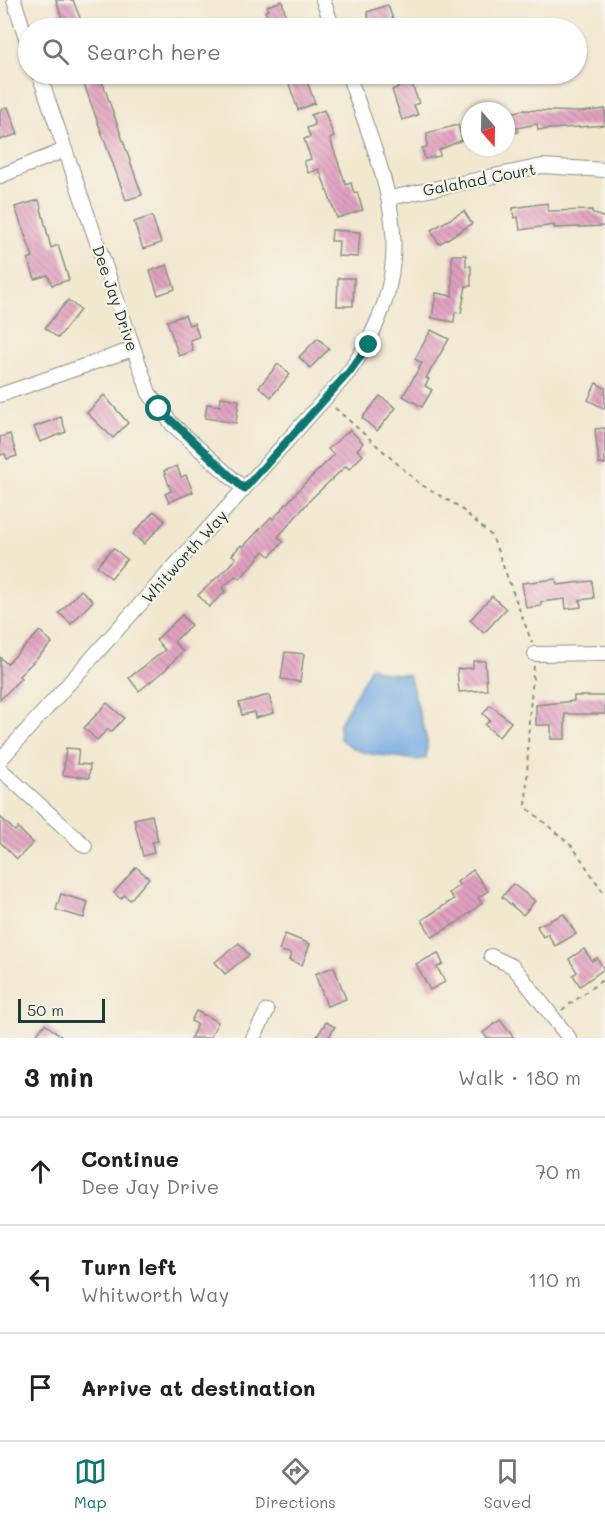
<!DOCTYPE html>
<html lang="en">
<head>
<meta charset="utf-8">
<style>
  body { margin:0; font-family:Mali,sans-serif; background:#f6f6f6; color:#202124 }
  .compass { position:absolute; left:461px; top:102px; width:54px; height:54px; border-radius:50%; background:#fff; box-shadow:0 2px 4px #0004; rotate:160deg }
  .scale { position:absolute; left:18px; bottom:15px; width:87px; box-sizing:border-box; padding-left:6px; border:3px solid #1f3d34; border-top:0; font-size:16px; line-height:21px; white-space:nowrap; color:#1f3d34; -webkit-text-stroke:4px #f7f3e8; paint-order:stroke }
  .stop { position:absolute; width:18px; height:18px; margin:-14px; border:4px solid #0f766e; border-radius:50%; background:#fff }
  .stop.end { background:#0f766e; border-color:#fff; box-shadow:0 2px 6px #0008 }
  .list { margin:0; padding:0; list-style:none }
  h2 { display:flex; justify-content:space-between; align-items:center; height:78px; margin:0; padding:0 24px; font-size:26px }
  h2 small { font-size:20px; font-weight:400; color:#757577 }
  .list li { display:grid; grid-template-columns:39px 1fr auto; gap:18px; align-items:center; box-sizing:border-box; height:108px; padding:0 24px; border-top:2px solid #e0e0e0 }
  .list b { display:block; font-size:22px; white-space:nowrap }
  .list p { margin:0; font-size:20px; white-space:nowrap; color:#757577 }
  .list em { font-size:20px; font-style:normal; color:#757577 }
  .icon { flex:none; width:33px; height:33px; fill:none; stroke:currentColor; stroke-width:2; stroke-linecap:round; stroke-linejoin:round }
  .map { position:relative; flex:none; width:605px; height:1038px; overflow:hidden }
  .search { position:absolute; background:#fff; box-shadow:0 2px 4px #0004; left:18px; right:18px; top:18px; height:66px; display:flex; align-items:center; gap:15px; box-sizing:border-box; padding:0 21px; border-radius:33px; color:#757577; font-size:22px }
  .sheet { height:402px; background:#fff }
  nav { display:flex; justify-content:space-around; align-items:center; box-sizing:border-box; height:84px; border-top:2px solid #e0e0e0; background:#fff; font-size:16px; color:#757577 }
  nav a { display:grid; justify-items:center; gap:3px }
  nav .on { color:#0f766e }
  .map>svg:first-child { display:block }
</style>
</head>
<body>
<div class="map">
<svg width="605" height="1038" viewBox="0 0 605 1038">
  <defs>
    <pattern id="building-back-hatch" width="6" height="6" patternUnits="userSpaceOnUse" patternTransform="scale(1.5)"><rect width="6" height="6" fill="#e2a1c1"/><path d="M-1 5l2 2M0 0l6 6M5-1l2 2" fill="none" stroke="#b7849e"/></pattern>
  </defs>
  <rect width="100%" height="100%" fill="#f7f3e8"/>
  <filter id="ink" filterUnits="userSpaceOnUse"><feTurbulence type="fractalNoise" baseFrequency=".0167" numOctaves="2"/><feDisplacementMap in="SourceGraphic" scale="12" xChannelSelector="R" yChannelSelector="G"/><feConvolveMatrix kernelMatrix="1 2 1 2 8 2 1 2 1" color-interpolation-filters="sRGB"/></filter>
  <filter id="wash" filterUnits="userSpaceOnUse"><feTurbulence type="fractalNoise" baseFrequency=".008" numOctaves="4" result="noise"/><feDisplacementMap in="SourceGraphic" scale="24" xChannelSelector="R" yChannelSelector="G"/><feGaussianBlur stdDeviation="1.35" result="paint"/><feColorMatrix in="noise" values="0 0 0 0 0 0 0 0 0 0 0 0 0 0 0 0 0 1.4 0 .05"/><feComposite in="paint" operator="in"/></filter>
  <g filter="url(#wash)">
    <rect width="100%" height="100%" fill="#f1e8d0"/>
    <!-- water -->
    <path fill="#74ace3" stroke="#4a748c" stroke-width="1.5" d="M371,667L385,673L409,675L427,741L426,758C415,762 409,758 398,757C372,754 362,756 340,739L339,725Z"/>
    <g id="blocks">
      <!-- building -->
      <g fill="url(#building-back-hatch)">
        <polygon points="56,0 73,0 84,28 65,28"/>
        <polygon points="282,1 289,28 271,28 265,11 269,10 267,6"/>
        <polygon points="388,5 396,28 372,28 367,12"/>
        <polygon points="300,74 304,74 315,103 298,110 287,78"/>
        <polygon points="394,74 408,74 419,103 414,105 418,115 402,120 392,90 399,87"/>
        <polygon points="101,78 142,195 126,200 84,84"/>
        <polygon points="8,107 18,134 0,140 0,110"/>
        <polygon points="605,109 605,125 538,130 537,124 517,128 518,132 506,135 506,114 523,110 580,112"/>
        <polygon points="324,110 334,137 330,139 346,185 351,183 354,193 357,192 363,210 337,218 319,169 308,173 304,161 311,159 304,139 310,137 307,128 315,125 311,115"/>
        <polygon points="458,125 462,140 439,150 440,156 425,159 422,148 427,147 427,133"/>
        <polygon points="39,200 51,248 58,245 69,280 52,285 48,275 35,279 28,259 33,257 15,207"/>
        <polygon points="547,203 548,211 592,210 592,213 605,218 605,226 554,228 554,225 520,230 518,217 514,218 513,208"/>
        <polygon points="464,211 472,224 439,244 431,230"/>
        <polygon points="152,216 161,243 143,249 134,222"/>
        <polygon points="332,230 360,232 358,257 338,256 339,241 331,241"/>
        <polygon points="452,255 466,255 466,266 471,266 471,286 466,286 461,313 455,312 454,322 432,318 436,293 452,296"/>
        <polygon points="167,265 175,289 158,295 150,271"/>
        <polygon points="338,278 354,278 353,306 337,306"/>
        <polygon points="68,300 80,310 58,338 45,328"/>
        <polygon points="185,315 189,325 194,323 199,337 190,340 193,351 179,356 167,321"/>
        <polygon points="431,330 449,339 426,378 429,379 425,386 432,390 422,407 403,396 422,363 415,359"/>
        <polygon points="318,338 329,349 310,368 299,357"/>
        <polygon points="278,364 290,374 271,397 259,387"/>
        <polygon points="596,383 605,388 605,409 588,400"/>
        <polygon points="104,395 128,423 113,438 87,413"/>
        <polygon points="380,396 396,408 377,431 362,418"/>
        <polygon points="221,397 239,400 236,423 205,418 207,404 220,406"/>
        <polygon points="61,417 66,432 40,442 34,427"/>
        <polygon points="605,428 605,464 599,464 595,429"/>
        <polygon points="350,430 363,443 357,450 363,455 349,469 346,466 312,498 278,537 283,542 270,556 264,551 240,579 236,576 222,588 225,592 209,607 198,595 226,569 236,558 232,555 241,545 243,547 271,517 273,519 304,484 334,455 328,449"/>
        <polygon points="10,434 17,456 7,459 5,454 0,455 0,437"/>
        <polygon points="177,466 181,477 186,475 193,492 169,502 165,494 171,491 164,471"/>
        <polygon points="154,511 165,521 144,544 133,534"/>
        <polygon points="113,548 127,559 111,578 97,566"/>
        <polygon points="556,579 557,585 592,581 594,598 580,600 581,607 566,609 565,599 541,602 541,606 526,608 522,583"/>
        <polygon points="81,590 93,601 71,624 59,613"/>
        <polygon points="492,596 506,609 484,633 470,620"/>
        <polygon points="182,615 191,625 174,642 183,651 165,670 139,691 129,678 165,650 156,640"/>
        <polygon points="40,631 52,643 19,676 21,678 0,700 0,657 7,664"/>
        <polygon points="285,652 304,654 300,682 281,679"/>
        <polygon points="473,661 485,661 487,690 459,692 457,669 473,668"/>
        <polygon points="269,695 274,713 255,718 254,712 242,715 239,703"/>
        <polygon points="574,696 605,696 605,714 565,714 565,739 551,739 551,725 536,725 536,705 574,701"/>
        <polygon points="107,703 124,718 111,732 108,729 97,740 84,728"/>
        <polygon points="490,705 511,722 499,737 485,725 490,720 483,714"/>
        <polygon points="66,748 79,749 77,764 90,765 89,778 63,775"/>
        <polygon points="152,815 158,841 152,842 154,853 143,856 134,819"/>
        <polygon points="0,817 15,831 18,828 33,843 17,859 0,842"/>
        <polygon points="136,867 149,878 130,900 124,895 121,899 114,893"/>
        <polygon points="473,870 488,891 478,898 482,903 458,922 432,937 422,920 454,899 449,893 460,885 457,882"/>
        <polygon points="513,884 535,901 523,915 502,897"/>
        <polygon points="61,894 88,902 84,918 56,910"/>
        <polygon points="564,914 576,934 555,946 548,934 543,937 537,926"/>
        <polygon points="285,934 310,944 302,965 289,960 291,954 279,950"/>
        <polygon points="239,943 249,955 225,974 215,962"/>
        <polygon points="584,949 592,961 597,958 604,969 580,986 573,975 577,972 569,959"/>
        <polygon points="438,953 443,964 437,967 445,982 430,990 416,964"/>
        <polygon points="334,967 346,999 327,1006 315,974"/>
        <polygon points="196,1011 218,1022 210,1038 191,1038 197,1024 191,1021"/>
        <polygon points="500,1020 514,1038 487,1038 483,1033"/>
        <polygon points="326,1022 335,1027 328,1038 316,1038"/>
        <polygon points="45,1024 63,1038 34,1038"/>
      </g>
    </g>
  </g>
  <g filter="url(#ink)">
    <use href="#blocks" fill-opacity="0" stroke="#889282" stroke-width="1.5"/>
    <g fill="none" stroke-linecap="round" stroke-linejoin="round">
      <defs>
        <g id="street">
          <polyline points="14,0 28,44"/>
          <polyline points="323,0 333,28"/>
          <polyline points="39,74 149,393 172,424 244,489"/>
          <polyline points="0,176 65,150"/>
          <polyline points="390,198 542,166 605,170"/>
          <polyline points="0,395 133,349"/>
          <polyline points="535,654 605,653"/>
          <path d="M0,760L349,372C426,261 388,188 348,74"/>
          <polyline points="0,769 85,846"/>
          <polyline points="491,956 512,966 520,975 569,1038"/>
          <polyline points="253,1038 267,1011"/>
        </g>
      </defs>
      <!-- street casing -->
      <use href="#street" stroke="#889282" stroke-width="16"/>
      <!-- path -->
      <g stroke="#889282" stroke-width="2" stroke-dasharray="4.5 4.5" stroke-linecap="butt">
        <polyline points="335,408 420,484 458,506 492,536 532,643"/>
        <polyline points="534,666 529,719 526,807 573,847 605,895"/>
        <polyline points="562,1010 605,978"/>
      </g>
      <!-- street -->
      <use href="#street" stroke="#fff" stroke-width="14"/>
    </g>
  </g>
  <g fill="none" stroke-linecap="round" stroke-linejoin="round" filter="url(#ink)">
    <!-- route -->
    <polyline stroke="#0f766e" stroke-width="8" points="159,409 244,489 349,372 369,345"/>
  </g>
  <g text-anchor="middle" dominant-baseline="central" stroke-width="4.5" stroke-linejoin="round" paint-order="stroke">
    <!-- street labels -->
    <g font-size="16" fill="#1f3d34" stroke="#f7f3e8">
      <text transform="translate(479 179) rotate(-11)">Galahad Court</text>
      <text transform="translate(116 298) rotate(71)">Dee Jay Drive</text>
      <text transform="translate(184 556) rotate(-48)">Whitworth Way</text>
    </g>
  </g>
</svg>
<svg class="compass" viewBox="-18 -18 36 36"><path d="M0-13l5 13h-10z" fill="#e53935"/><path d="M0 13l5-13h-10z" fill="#757577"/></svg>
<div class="scale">50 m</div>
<div class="stop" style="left:159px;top:409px"></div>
<div class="stop end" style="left:369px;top:345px"></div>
<div class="search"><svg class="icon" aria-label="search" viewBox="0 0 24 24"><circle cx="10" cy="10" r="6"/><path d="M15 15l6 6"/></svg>Search here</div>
</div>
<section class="sheet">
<h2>3 min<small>Walk · 180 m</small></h2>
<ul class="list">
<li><svg class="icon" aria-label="ahead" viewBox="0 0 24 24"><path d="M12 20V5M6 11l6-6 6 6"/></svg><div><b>Continue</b><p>Dee Jay Drive</p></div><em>70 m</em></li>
<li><svg class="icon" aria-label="left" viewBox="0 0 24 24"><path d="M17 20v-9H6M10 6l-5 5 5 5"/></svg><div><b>Turn left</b><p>Whitworth Way</p></div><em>110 m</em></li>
<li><svg class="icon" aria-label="arrive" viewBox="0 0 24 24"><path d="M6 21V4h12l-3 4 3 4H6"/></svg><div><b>Arrive at destination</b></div></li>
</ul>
</section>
<nav>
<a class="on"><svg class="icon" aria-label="map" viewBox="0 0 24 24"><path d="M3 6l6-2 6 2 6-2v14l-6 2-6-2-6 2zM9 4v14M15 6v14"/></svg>Map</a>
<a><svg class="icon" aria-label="directions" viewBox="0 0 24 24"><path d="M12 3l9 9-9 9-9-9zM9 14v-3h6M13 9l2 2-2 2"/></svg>Directions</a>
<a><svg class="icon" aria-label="saved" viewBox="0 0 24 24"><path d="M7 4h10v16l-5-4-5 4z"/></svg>Saved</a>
</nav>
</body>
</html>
